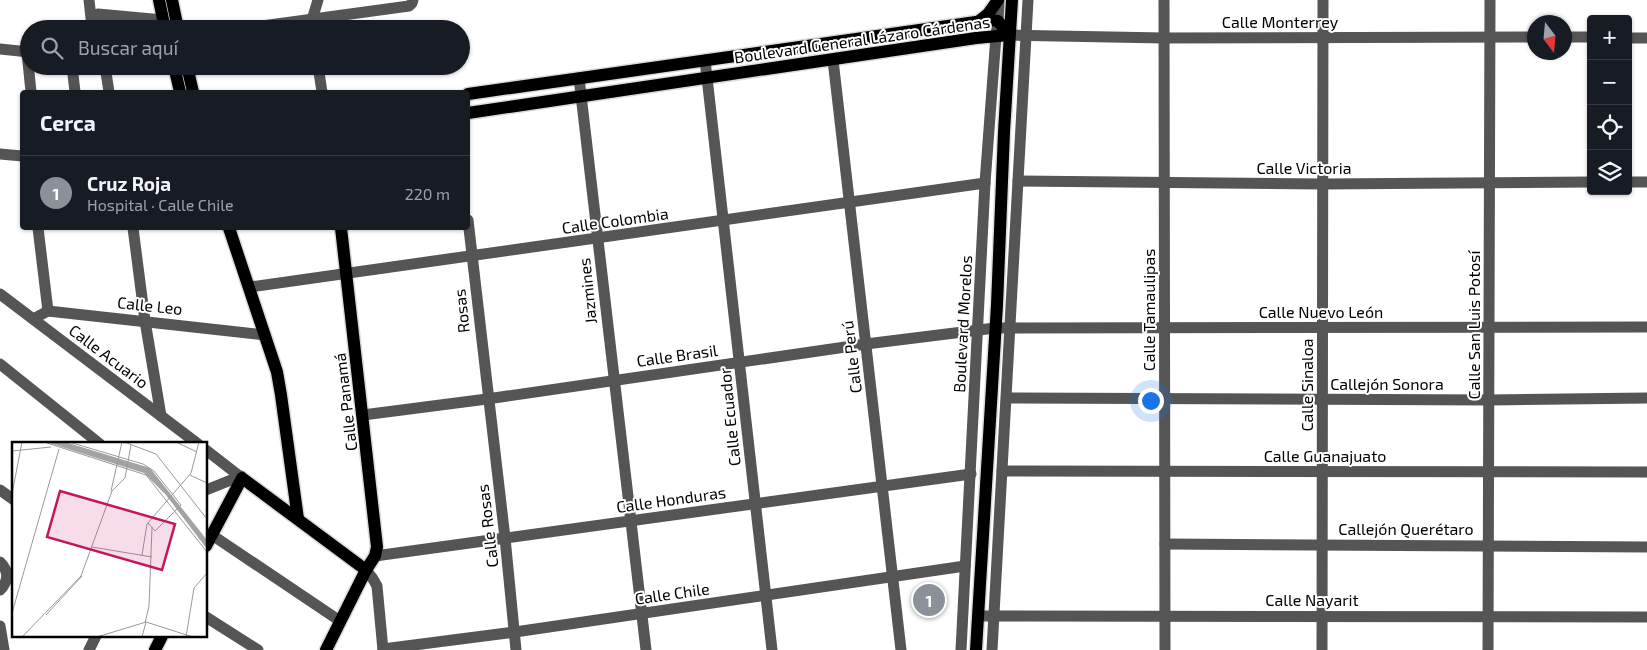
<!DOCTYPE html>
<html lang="es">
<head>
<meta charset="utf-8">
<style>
  body { margin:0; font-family:"Exo 2",sans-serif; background:#242831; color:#f1f3f6 }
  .controls { position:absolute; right:15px; top:15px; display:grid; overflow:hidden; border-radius:5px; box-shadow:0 1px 4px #0004 }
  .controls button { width:45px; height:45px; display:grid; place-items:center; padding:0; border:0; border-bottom:1px solid #363941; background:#171b24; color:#f1f3f6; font:25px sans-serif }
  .compass { position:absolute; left:1527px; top:15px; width:45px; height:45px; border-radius:50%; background:#171b24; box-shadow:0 1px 4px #0004; rotate:164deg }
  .you { position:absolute; left:1150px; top:400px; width:18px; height:18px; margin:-12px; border:4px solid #fff; border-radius:50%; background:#1a73e8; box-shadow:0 0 0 8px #1a73e833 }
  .badge { display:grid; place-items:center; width:32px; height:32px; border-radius:50%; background:#8c9099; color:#fff; font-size:16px; font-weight:700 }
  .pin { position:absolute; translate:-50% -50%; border:2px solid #fff; box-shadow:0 1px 5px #0006 }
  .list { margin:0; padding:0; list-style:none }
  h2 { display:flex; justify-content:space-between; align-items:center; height:65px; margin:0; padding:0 20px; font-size:21px }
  h2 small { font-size:16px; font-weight:400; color:#9ea1a6 }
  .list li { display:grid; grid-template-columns:32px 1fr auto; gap:15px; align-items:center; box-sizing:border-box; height:75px; padding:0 20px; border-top:1px solid #363941 }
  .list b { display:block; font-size:19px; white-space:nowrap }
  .list p { margin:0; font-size:16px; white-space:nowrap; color:#9ea1a6 }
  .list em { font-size:16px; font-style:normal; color:#9ea1a6 }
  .icon { flex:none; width:28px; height:28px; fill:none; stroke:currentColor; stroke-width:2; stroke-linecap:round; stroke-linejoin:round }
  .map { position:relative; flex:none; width:1647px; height:650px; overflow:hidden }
  .search { position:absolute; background:#171b24; box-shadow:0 1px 4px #0004; left:20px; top:20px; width:450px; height:55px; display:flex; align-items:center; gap:12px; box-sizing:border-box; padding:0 18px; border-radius:28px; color:#9ea1a6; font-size:19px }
  .panel { position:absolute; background:#171b24; box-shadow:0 1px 4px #0004; left:20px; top:90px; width:450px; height:140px; border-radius:5px }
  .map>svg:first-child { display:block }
</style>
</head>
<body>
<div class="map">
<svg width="1647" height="650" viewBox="0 0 1647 650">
  <rect width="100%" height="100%" fill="#fff"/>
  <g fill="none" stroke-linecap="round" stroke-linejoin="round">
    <defs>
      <g id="major">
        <polyline points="159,0 165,29"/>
        <polyline points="172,0 178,29"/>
        <polyline points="978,22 988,14 998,0"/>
        <polyline points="174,66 180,92"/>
        <polyline points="187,66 193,92"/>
        <polyline points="468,94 990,20 998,21 1009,35"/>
        <polyline points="468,113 976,38 1009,35"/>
        <polyline points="229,228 277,372 281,395 298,519"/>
        <polyline points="206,546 242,478 366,570"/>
        <polyline points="155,650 162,636"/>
        <polyline points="326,650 366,570 375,556 377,547 341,228"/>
        <polyline points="976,650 997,305 1004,132 1012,0"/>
      </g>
    </defs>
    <!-- major casing -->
    <use href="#major" stroke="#dbdbdb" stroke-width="15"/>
    <!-- minor -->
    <g stroke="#555" stroke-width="11">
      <polyline points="89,0 92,27"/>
      <polyline points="1164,0 1165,650"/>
      <polyline points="100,29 98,14 163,20"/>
      <polyline points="240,29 409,6 412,3 413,0"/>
      <polyline points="313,29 312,20 318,0"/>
      <polyline points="1009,35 1164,38 1534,37"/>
      <polyline points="1564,37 1591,37"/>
      <polyline points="1628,38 1647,38"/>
      <polyline points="0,49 29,52"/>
      <polyline points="27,52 31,92"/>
      <polyline points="705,60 772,650"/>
      <polyline points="833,60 901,650"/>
      <polyline points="72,66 75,92"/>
      <polyline points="105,66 109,92"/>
      <polyline points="318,66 322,92"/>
      <polyline points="579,78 646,650"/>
      <polyline points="0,154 22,156"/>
      <polyline points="1018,181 1323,184 1591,182"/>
      <polyline points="1628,182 1647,182"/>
      <polyline points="468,220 505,538 516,650"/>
      <polyline points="38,228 48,311"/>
      <polyline points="133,228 145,321 161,416"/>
      <polyline points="250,287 985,183"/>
      <polyline points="0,294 198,444"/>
      <polyline points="33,319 48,311 265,335"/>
      <polyline points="0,364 100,444"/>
      <polyline points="1007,398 1489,400 1647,398"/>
      <polyline points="363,415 487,399 866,344 995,328 1647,327"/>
      <polyline points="206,450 242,478"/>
      <polyline points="1002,471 1647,472"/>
      <polyline points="0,490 14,500"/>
      <polyline points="206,490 241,476"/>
      <polyline points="212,535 340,621"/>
      <polyline points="1165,544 1647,547"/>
      <polyline points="375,556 971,474"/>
      <path d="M0,562C9,571 9,581 0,590"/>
      <polyline points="366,570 373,579 377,586 383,650"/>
      <polyline points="978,616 1647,617"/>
      <polyline points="206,617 258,650"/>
      <polyline points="0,626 4,650"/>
      <polyline points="383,649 515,632 965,566"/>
      <polyline points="89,650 96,636"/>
      <polyline points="961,650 985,183 996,36 998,21 999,0"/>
      <polyline points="992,650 1028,0"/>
      <polyline points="1322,650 1323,0"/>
      <polyline points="1488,650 1490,0"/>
    </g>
    <!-- major -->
    <use href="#major" stroke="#000" stroke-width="12"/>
  </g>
  <g text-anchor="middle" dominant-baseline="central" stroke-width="4" stroke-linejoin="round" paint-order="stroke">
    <!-- street labels -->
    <g font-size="16" fill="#000" stroke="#fff">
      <text x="1280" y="21">Calle Monterrey</text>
      <text transform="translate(862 39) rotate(-8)">Boulevard General Lázaro Cárdenas</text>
      <text x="1304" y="167">Calle Victoria</text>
      <text transform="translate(615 220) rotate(-8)">Calle Colombia</text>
      <text transform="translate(587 291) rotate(-96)">Jazmines</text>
      <text transform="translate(150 305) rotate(6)">Calle Leo</text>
      <text transform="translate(1148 310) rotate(-90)">Calle Tamaulipas</text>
      <text transform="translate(461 311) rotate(-96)">Rosas</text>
      <text x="1321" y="311">Calle Nuevo León</text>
      <text transform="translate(962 324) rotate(-87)">Boulevard Morelos</text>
      <text transform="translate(1473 325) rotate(-90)">Calle San Luis Potosí</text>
      <text transform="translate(677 355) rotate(-8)">Calle Brasil</text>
      <text transform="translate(109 356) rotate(37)">Calle Acuario</text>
      <text transform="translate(851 357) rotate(-97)">Calle Perú</text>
      <text x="1387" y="383">Callejón Sonora</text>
      <text transform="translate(1306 385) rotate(-90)">Calle Sinaloa</text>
      <text transform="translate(345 402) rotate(-97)">Calle Panamá</text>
      <text transform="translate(729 417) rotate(-96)">Calle Ecuador</text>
      <text x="1325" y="455">Calle Guanajuato</text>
      <text transform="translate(671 499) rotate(-8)">Calle Honduras</text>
      <text transform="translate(487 526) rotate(-97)">Calle Rosas</text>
      <text x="1406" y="528">Callejón Querétaro</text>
      <text transform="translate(672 593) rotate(-8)">Calle Chile</text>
      <text x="1312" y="599">Calle Nayarit</text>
    </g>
  </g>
  <!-- overview -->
  <g transform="translate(12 442)">
    <rect width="195" height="195" fill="#fff"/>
    <path d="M34,0H53L138,26L195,98V107L154,53L132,31Z" fill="#a3a3a3"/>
    <path fill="none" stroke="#999" stroke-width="1" d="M32,0L134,33L195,110M57,0L131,22L142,29L169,63L143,89L136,81M112,0L144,12L195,77M164,0L185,10M0,9L39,5M178,33L195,41M99,49L110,0M0,52L10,0M80,105L140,115M130,113L135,82L179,31L187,0M0,171L47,7M34,173L70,134M134,180L181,195M133,181L137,164L140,85M10,195L69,134L100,49L113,36L119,3M85,195L134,180M130,195L134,180M174,195L182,146L195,131"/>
    <path fill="#c2185b" fill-opacity="0.15" stroke="#c2185b" stroke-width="2.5" d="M48,49L163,82L150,128L35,95Z"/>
    <rect width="195" height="195" fill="none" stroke="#000" stroke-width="2.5"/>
  </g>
</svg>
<div class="controls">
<button>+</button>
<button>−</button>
<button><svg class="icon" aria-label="locate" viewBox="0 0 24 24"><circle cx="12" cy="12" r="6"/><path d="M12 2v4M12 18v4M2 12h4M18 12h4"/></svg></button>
<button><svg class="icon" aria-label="layers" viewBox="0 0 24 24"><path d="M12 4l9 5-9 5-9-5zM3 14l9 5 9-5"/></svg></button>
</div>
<svg class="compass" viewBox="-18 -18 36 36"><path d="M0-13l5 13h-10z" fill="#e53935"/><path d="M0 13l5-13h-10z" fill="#9ea1a6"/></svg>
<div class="you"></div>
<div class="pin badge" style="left:929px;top:600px">1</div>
<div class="search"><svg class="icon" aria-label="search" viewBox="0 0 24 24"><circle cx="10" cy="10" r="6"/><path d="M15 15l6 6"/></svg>Buscar aquí</div>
<section class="panel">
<h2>Cerca<small></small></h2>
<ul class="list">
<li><span class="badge">1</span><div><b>Cruz Roja</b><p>Hospital · Calle Chile</p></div><em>220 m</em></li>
</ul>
</section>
</div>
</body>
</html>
